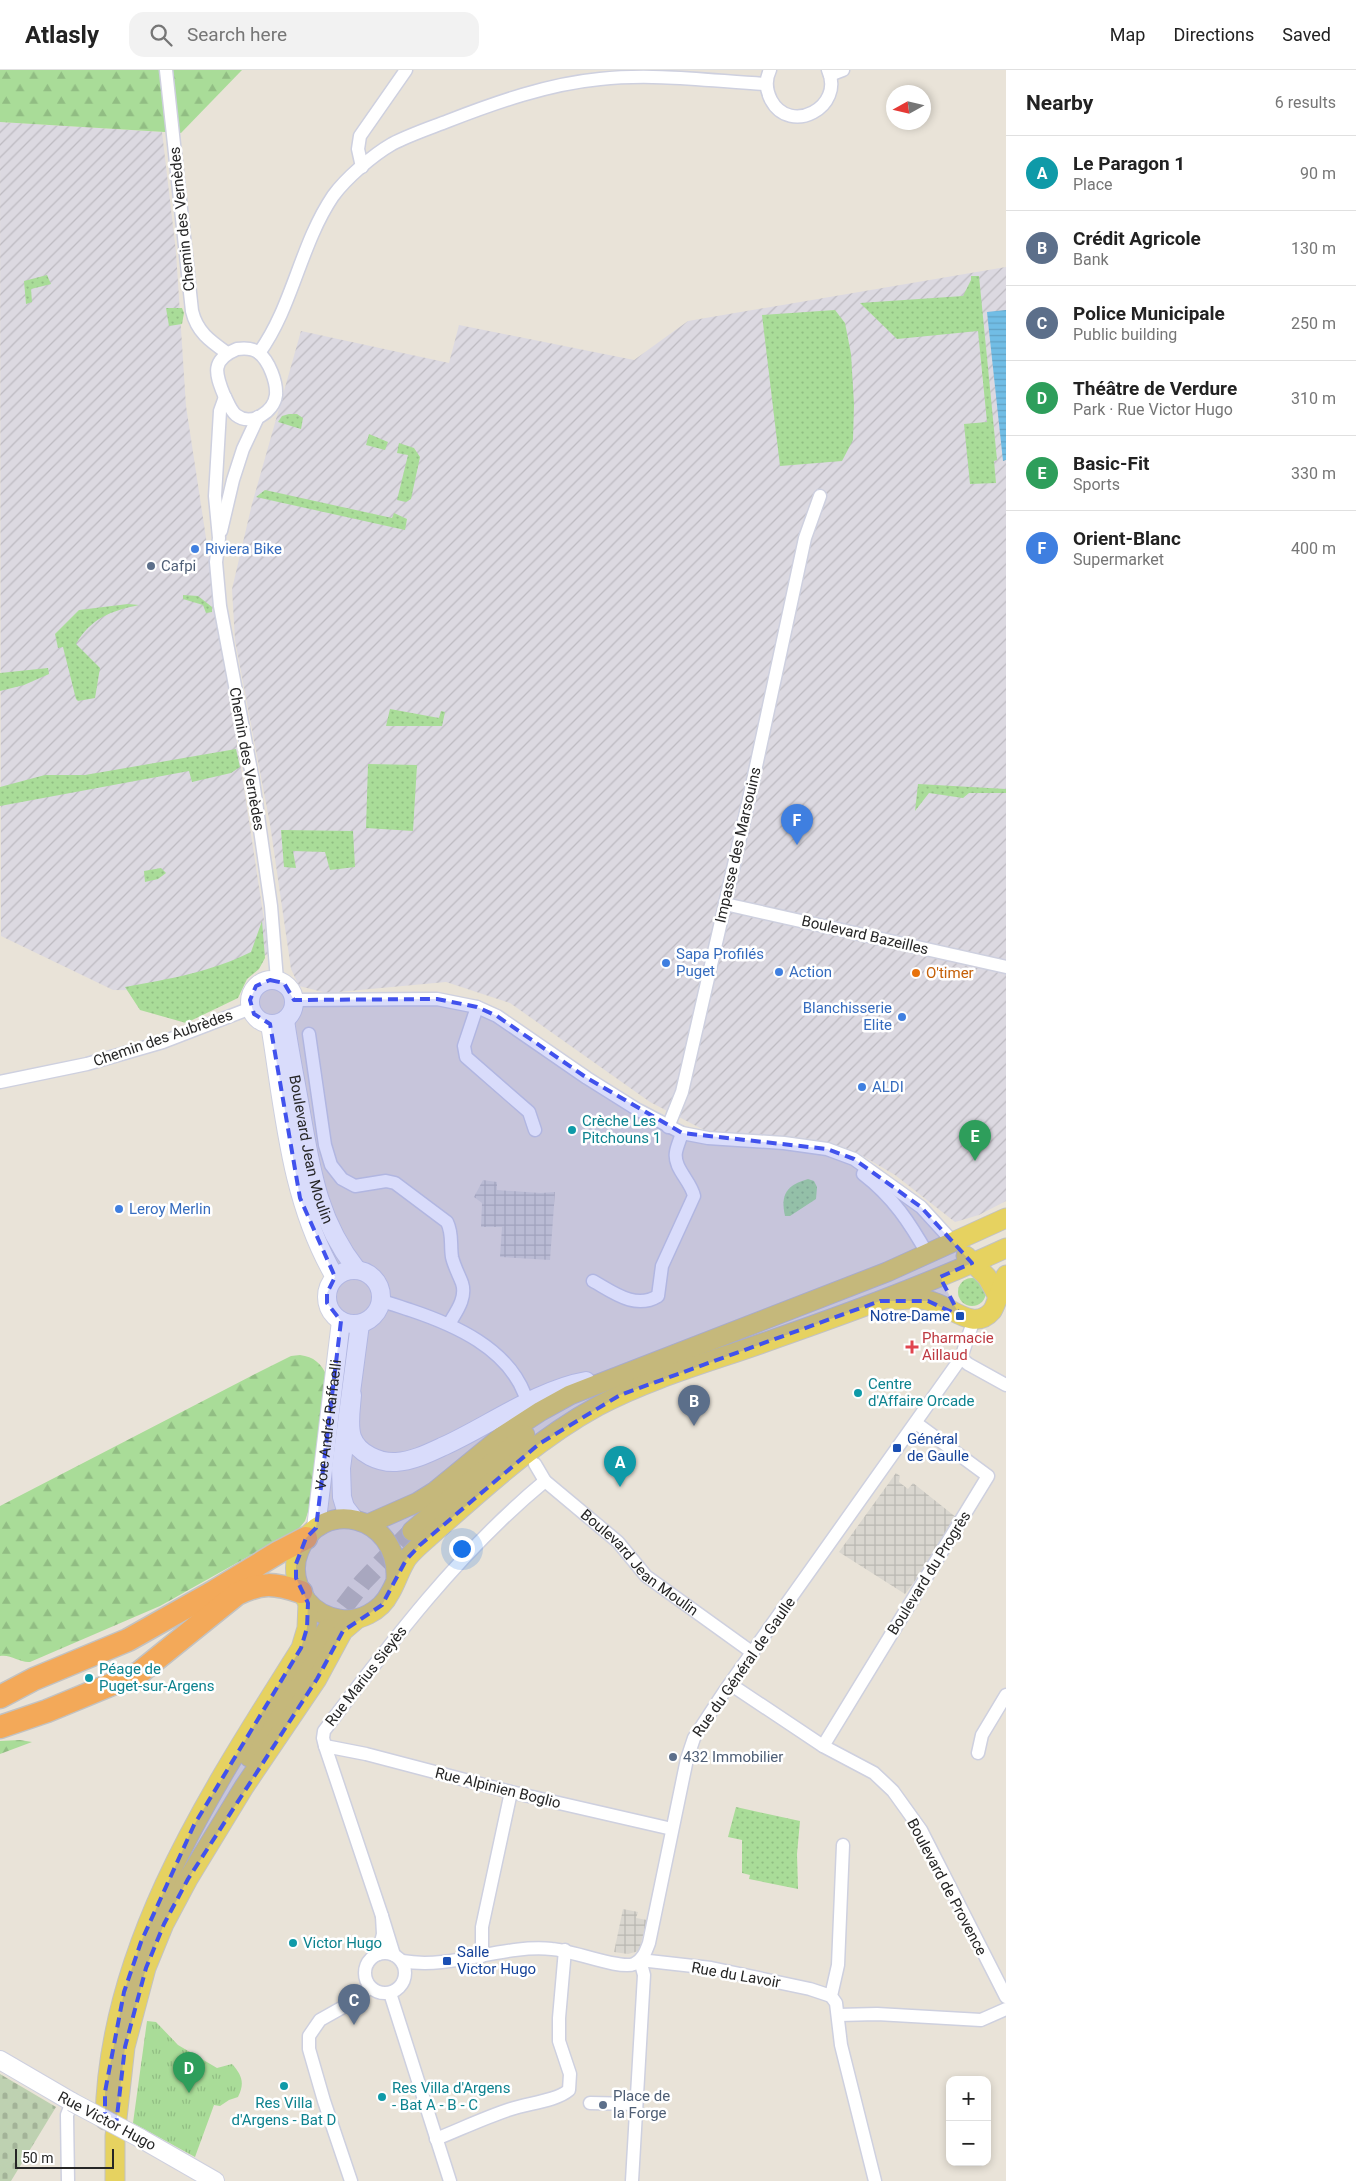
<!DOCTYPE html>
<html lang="en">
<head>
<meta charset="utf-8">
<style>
  body { margin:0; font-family:Roboto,sans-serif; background:#f2f2f2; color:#222 }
  .controls { position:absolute; right:15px; bottom:15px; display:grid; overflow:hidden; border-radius:10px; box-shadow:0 2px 8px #0003 }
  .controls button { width:45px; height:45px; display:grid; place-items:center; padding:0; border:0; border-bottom:1px solid #e0e0e0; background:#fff; color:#222; font:25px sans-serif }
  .compass { position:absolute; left:886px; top:15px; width:45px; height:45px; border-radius:50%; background:#fff; box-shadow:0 2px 8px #0003; rotate:262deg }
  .scale { position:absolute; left:15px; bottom:12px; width:99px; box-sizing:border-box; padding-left:5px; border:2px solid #262626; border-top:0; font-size:14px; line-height:18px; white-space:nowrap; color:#262626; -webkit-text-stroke:4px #fff; paint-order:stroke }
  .you { position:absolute; left:461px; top:1478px; width:18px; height:18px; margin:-12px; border:4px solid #fff; border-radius:50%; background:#1a73e8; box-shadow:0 0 0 8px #1a73e833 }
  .badge { display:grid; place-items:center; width:32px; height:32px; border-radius:50%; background:#4152ed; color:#fff; font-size:16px; font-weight:700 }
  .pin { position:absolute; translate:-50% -41px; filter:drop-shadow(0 1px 2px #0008) }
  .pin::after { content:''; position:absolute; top:26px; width:18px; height:15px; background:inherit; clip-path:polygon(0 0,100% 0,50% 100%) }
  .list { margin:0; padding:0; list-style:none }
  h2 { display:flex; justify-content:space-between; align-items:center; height:65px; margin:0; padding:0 20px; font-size:21px }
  h2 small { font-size:16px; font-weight:400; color:#767676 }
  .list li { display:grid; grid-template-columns:32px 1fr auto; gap:15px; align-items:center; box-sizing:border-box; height:75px; padding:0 20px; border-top:1px solid #e0e0e0 }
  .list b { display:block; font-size:19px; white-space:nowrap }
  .list p { margin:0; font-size:16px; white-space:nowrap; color:#767676 }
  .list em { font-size:16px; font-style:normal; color:#767676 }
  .icon { flex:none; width:28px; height:28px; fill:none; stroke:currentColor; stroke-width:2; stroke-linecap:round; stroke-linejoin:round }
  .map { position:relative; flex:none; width:1006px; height:2111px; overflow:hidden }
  header { display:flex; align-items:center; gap:30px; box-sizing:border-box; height:70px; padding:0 25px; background:#fff; border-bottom:1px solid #e0e0e0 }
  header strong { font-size:24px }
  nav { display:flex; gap:28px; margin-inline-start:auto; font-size:18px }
  .search { width:350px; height:45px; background:#f2f2f2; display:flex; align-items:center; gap:12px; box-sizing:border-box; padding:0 18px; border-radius:15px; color:#767676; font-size:19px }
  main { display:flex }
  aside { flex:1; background:#fff }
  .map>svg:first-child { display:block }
</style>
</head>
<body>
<header>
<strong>Atlasly</strong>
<div class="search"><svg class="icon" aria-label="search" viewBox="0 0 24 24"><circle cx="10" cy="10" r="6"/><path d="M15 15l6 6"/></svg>Search here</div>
<nav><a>Map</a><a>Directions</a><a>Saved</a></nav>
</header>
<main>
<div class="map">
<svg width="1006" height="2111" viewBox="0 0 1006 2111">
  <defs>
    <pattern id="industrial-furrows" width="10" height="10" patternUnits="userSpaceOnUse" patternTransform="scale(1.25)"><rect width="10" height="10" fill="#dcd9e1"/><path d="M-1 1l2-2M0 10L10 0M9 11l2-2" fill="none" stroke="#bdbac1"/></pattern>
    <pattern id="grass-dots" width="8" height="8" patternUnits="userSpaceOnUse" patternTransform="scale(1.25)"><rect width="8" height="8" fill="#a9dc98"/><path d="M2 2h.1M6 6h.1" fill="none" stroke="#91bd83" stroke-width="1.8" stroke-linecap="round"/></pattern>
    <pattern id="forest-firs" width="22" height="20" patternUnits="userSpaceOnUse" patternTransform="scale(1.25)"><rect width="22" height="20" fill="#a9dc98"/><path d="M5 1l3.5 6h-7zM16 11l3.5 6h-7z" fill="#91bd83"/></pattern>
    <pattern id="cemetery-stones" width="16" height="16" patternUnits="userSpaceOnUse" patternTransform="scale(1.25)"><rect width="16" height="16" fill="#bed1b1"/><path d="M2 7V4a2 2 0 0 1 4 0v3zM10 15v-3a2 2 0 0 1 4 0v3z" fill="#a3b398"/></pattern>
    <pattern id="park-tufts" width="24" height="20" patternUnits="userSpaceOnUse" patternTransform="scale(1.25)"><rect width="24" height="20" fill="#a9dc98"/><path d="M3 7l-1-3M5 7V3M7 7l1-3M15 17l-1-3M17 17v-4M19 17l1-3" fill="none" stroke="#91bd83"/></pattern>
    <pattern id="plaza-grid" width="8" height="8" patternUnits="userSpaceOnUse" patternTransform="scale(1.25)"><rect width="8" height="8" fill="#d9d6cf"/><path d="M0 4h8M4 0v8" fill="none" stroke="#bab8b2"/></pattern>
    <pattern id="water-rules" width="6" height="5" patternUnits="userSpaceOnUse" patternTransform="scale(1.25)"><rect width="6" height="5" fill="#71bde5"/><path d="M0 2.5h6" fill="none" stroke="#62a2c4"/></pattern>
  </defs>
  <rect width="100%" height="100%" fill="#e9e3d8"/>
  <!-- industrial -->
  <g fill="url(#industrial-furrows)">
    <polygon points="0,52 162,62 176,182 186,336 269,883 235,906 198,921 113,920 1,866"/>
    <polygon points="1006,197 1006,1131 979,1145 955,1152 895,1105 861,1085 834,1074 809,1069 704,1060 650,1032 510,933 446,912 327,923 299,916 291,899 270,754 235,570 232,519 252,434 301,261 449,293 459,255 634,290 688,251"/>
  </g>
  <!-- grass -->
  <g fill="url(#grass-dots)">
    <polygon points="47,205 51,214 31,219 32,232 26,234 24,211"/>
    <polygon points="971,206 979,206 997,390 994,391 996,413 970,414 964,354 987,352 978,261 897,269 860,233 963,226 971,210"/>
    <polygon points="166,238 182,238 184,243 182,254 169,256"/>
    <polygon points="835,240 845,253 851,284 854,334 853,370 842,391 780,396 762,245"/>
    <polygon points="289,344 297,344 303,348 301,359 278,352 282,346"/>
    <polygon points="369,364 388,372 385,380 366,375"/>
    <polygon points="399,373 414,378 420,387 411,429 406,432 397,430 408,385 397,383"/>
    <polygon points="265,420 392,448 394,443 407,449 405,460 256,427"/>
    <polygon points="183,525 198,526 212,537 212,542 206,543 203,535 183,529"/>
    <path d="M128,534L139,535C111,541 91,548 76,574L100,598L95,628L78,631L76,629L63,577L58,578L55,564L79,540Z"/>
    <polygon points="48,598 49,604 24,615 0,621 0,603"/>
    <polygon points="390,639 439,648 441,641 445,642 442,656 386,656"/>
    <polygon points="236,679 240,697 231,703 192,712 189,701 0,736 0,717 45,705 85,705"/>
    <polygon points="368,694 417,695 413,761 366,758"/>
    <polygon points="918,714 1006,719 1006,723 969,723 963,728 929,723 915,741"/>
    <polygon points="281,760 353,761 355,797 330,800 325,782 293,781 296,798 284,797"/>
    <polygon points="161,798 166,803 158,809 145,812 144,801"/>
    <path d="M262,851L265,888L259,899L247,909L238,928L186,953L140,940L125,917C169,909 211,902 251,882Z"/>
    <path d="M808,1109L814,1111L817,1117L816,1129L790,1146H785C780,1124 787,1115 808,1109Z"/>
    <circle cx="972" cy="1222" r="14"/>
    <polygon points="736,1737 800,1751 797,1784 798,1819 749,1809 750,1805 742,1803 742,1770 728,1767"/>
  </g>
  <!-- forest -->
  <g fill="url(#forest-firs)">
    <polygon points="0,0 242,0 181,63 0,52"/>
    <path d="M300,1285C314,1287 321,1293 327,1306L312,1430L305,1451L297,1461L284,1470L251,1485L160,1536L30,1592C20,1593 11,1584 0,1586V1436L259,1302L291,1286Z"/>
    <polygon points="20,1670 32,1672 0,1684 0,1671"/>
  </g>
  <!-- cemetery -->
  <polygon fill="url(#cemetery-stones)" points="0,2004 56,2037 11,2111 0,2111"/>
  <!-- park -->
  <path fill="url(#park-tufts)" d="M147,1951L156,1952L178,1975L217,1998L232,1994C242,2005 245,2013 238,2027L229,2030L220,2036L214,2035L195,2087L133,2053Z"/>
  <!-- plaza -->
  <g fill="url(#plaza-grid)">
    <polygon points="483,1110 497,1112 497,1120 541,1123 555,1122 550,1190 500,1187 502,1157 481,1157 482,1133 474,1127"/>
    <polygon points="896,1403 900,1406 899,1412 908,1419 913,1413 957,1448 927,1495 905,1524 839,1482"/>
    <polygon points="623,1839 638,1842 636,1848 647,1850 639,1881 628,1884 614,1882"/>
  </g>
  <!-- water -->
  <polygon fill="url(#water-rules)" points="1006,240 1006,390 1003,391 987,242"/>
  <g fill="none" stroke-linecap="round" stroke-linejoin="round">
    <!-- primary-tunnel -->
    <polyline stroke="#c2bdb4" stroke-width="19" stroke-dasharray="19 9" stroke-linecap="butt" points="327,1559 363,1512 412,1461"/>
    <defs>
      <g id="street">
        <path d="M166,0L192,241C197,262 210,271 227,283"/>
        <path d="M770,0C765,10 766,20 771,30C790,66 845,37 828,0"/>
        <polyline points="830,5 843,0"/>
        <polyline points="362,97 358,79 360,66 406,0"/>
        <path d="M237,279C244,278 253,278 259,283C269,291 277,312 276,325C274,342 251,357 236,345C230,340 228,332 224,325C215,303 211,290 237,279Z"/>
        <path d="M259,283C293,236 300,175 333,126C346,108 373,85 392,74C409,65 430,58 448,51C497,32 548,14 600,9C655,3 712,11 766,14"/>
        <polyline points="225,327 220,341 215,426 219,468 216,492 220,536 253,711 271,836 277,910"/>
        <polyline points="221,461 233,410 243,379 258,347"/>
        <polyline points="725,834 1006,897"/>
        <polyline points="294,930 437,929 477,937 497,946 587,1008 638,1040 682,1063 708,1068 784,1073 827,1079 854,1089 921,1137 954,1173"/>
        <polyline points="477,937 464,976 466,987 529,1042 535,1060"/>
        <path d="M309,964L325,1075L331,1095L342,1109L355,1116L386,1111L395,1113L447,1152C453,1164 450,1174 452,1187C454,1196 459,1205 462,1213C467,1228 456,1242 449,1254"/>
        <polyline points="0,1012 87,994 163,972 251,938"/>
        <polyline points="668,1057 682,1022 749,729 805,468 820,426"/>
        <path d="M863,1104C893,1127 910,1153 928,1185"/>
        <path d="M593,1211C613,1222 635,1240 658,1226L662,1196L694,1126C691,1111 673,1098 676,1082C677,1076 680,1070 682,1063"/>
        <path d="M380,1231C391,1233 400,1237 410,1240C455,1255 507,1278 525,1325"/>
        <polyline points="961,1288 968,1294 1006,1315"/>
        <path id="s1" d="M535,1394L545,1411L618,1472L646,1506L753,1583"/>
        <polyline points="730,1614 823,1676 874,1703 893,1721 921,1760 1006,1927"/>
        <polyline points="325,1676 366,1684 511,1722 672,1759"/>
        <polyline points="823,1676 988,1406 916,1353"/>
        <polyline points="978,1683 982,1665 1006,1625"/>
        <polyline points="843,1775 838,1895 831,1926 836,1933 841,1975 875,2111"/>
        <path d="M382,1846L325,1676L323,1668L324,1661C391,1572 459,1482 545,1411"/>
        <circle cx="385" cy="1903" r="20"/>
        <polyline points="378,1884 383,1864 382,1846 394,1885"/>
        <polyline points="482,1886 482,1857 511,1722"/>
        <polyline points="640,1890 711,1898 810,1919 831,1926"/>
        <path d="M402,1891C452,1900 502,1874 552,1879C571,1880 620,1900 634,1894C643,1890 646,1881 649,1873L687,1689L694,1668L724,1622L961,1288L974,1249"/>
        <polyline points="390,1923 450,2111"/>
        <polyline points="838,1945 877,1944 981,1950 1006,1939"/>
        <polyline points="590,2033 636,2034"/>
        <path d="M436,2069C461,2059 486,2047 511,2039C529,2033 556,2031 569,2020L570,2004L559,1971V1948L565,1880"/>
        <polyline points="68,2111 67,2045 72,2032"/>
        <polyline points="351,2111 324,2031 309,1979 309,1966 320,1950 352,1932 370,1917"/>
        <polyline points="632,2111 644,1905 640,1890"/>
      </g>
      <g id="secondary">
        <circle cx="272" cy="932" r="22"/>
        <path id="s2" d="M285,950C289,979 295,1008 300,1037C311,1099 317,1149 357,1200"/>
        <path d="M270,954C284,1039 290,1131 335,1207"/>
        <circle cx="354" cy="1227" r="27"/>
        <path d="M352,1325C351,1338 348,1355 352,1367C358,1384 380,1393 396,1392C413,1391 429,1383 444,1376C488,1356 539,1319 586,1311"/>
        <polyline points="355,1450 345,1437 342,1427 341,1398 360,1254"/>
        <path id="s3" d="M316,1458L341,1251"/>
        <polyline points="0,1990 72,2032"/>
        <polyline points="140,2068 215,2111"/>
      </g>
      <g id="primary">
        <polyline points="966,1186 987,1207 997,1225"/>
        <path d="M894,1230C907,1229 923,1227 936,1233C953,1239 975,1261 992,1241C996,1236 1002,1214 1006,1205"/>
        <polyline points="368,1454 418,1432 434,1422 501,1367 541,1341 570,1325 887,1202 1006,1148"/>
        <polyline points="412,1461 525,1365"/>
        <path d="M396,1509C399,1444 320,1427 299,1481C292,1498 296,1516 307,1531C315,1541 327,1547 339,1549C359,1553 381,1541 390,1523C396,1513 399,1502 405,1492C408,1486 415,1480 420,1475C476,1426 532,1372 598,1336C649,1309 706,1293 760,1274C843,1245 926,1215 1006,1178"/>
        <polyline points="249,1687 327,1559"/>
        <path d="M105,2050C108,1875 212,1720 301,1578L307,1558L308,1533"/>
        <polyline points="115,2111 115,2066 125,1977 146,1898 164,1854 188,1809 244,1717 317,1609 343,1561 357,1549"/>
      </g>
      <g id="highway">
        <polyline points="0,1627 34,1609 128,1570 215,1521 279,1482 306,1468"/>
        <path d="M0,1657L47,1641L139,1603L237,1524C262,1512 274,1513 301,1522"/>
      </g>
    </defs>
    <!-- street casing -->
    <use href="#street" stroke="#ced0df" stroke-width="15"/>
    <!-- secondary casing -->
    <use href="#secondary" stroke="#ced0df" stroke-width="20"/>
    <!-- primary casing -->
    <use href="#primary" stroke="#c2c2c2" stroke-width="21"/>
    <!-- highway casing -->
    <use href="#highway" stroke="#c2c2c2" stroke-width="25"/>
    <!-- street -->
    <use href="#street" stroke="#fff" stroke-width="12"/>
    <!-- secondary -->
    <use href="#secondary" stroke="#fff" stroke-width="18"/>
    <!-- primary -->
    <use href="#primary" stroke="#e6d260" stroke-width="19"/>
    <!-- highway -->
    <use href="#highway" stroke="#f3a959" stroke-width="22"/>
    <defs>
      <polyline id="secondary-bridge" points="72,2032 140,2068"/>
    </defs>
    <!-- secondary-bridge casing -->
    <use href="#secondary-bridge" stroke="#ced0df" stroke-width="20" stroke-linecap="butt"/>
    <!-- secondary-bridge -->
    <use href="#secondary-bridge" stroke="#fff" stroke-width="18"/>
  </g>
  <!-- marked area -->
  <path fill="#4152ed" fill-opacity="0.2" stroke="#4152ed" stroke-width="4" stroke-dasharray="10 6" stroke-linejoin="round" d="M270,910L284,913L294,930L437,929L477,937L497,946L587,1008L682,1063L827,1079L854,1089L921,1137L972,1193L940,1207L960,1246L928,1231H880L620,1325L539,1374L420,1475L406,1490L382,1535L343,1561L317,1609L188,1809L164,1854L146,1898L125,1977L116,2055L105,2049V2022L124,1922L141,1872L194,1755L301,1578L307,1558L308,1533L296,1508V1494L306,1468L316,1458L341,1251L327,1233V1223L335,1207L300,1128L270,954L254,944L250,930L256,916Z"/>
  <!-- markers -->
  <g fill="#3f7fe0" stroke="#fff" stroke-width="2">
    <circle cx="195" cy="479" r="5"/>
    <circle cx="666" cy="893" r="5"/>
    <circle cx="779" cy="902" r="5"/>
    <circle cx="902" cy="947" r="5"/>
    <circle cx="862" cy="1017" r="5"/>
    <circle cx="119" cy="1139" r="5"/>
  </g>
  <g fill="#5c6f8a" stroke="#fff" stroke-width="2">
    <circle cx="151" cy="496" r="5"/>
    <circle cx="673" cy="1687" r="5"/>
    <circle cx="603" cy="2035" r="5"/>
  </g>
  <circle fill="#e8710a" stroke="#fff" stroke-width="2" cx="916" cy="903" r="5"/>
  <g fill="#0f9aa8" stroke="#fff" stroke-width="2">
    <circle cx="572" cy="1060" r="5"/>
    <circle cx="858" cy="1323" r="5"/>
    <circle cx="89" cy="1608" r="5"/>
    <circle cx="293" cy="1873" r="5"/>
    <circle cx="284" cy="2016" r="5"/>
    <circle cx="382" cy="2027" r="5"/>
  </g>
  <g fill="#1a4fb4" stroke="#fff" stroke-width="2">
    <rect x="955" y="1241" width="10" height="10" rx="2.5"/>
    <rect x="892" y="1373" width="10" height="10" rx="2.5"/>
    <rect x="442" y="1886" width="10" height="10" rx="2.5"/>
  </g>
  <path fill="#e0444e" stroke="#fff" stroke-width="2" d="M909.5 1269.5h5v5h5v5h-5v5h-5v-5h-5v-5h5z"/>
  <g text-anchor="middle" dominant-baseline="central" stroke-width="5" stroke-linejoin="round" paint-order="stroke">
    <!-- street labels -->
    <g font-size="15" fill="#262626" stroke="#fff">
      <text transform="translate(182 149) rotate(-96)">Chemin des Vernèdes</text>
      <text transform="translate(247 689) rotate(80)">Chemin des Vernèdes</text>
      <text transform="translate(738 775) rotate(-77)">Impasse des Marsouins</text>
      <text transform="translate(865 865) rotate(13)">Boulevard Bazeilles</text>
      <text transform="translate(163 968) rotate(-19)">Chemin des Aubrèdes</text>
      <text stroke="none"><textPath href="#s2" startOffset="132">Boulevard Jean Moulin</textPath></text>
      <text stroke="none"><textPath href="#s3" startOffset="104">Voie André Raffaelli</textPath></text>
      <text stroke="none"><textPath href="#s1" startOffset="145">Boulevard Jean Moulin</textPath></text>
      <text transform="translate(929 1503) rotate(-58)">Boulevard du Progrès</text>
      <text transform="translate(744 1597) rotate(-55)">Rue du Général de Gaulle</text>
      <text transform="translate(366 1606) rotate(-52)">Rue Marius Sieyès</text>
      <text transform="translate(498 1718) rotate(14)">Rue Alpinien Boglio</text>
      <text transform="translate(947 1817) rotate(62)">Boulevard de Provence</text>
      <text transform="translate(736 1905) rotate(10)">Rue du Lavoir</text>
      <text transform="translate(107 2051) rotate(28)">Rue Victor Hugo</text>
    </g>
    <!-- shop labels -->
    <g font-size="15" fill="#366cbe" stroke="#fff" text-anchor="start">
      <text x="205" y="479">Riviera Bike</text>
      <text x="676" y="884">Sapa Profilés<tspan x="676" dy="17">Puget</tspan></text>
      <text x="789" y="902">Action</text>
      <text x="892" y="938" text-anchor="end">Blanchisserie<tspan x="892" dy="17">Elite</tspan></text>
      <text x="872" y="1017">ALDI</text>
      <text x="129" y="1139">Leroy Merlin</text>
    </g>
    <!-- service labels -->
    <g font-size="15" fill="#4e5e75" stroke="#fff" text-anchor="start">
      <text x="161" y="496">Cafpi</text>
      <text x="683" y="1687">432 Immobilier</text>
      <text x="613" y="2026">Place de<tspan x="613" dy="17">la Forge</tspan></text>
    </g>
    <!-- food labels -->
    <g font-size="15" fill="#c56008" stroke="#fff" text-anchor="start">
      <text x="926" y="903">O'timer</text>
    </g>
    <!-- culture labels -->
    <g font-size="15" fill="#0d838f" stroke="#fff" text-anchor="start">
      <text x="582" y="1051">Crèche Les<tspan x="582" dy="17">Pitchouns 1</tspan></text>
      <text x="868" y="1314">Centre<tspan x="868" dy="17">d'Affaire Orcade</tspan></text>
      <text x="99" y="1599">Péage de<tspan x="99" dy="17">Puget-sur-Argens</tspan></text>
      <text x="303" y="1873">Victor Hugo</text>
      <text x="392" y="2018">Res Villa d'Argens<tspan x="392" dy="17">- Bat A - B - C</tspan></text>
      <text x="284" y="2033" text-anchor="middle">Res Villa<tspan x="284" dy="17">d'Argens - Bat D</tspan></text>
    </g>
    <!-- transit labels -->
    <g font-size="15" fill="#164399" stroke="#fff" text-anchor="start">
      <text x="950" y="1246" text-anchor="end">Notre-Dame</text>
      <text x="907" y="1369">Général<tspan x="907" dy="17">de Gaulle</tspan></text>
      <text x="457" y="1882">Salle<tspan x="457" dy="17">Victor Hugo</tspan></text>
    </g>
    <!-- health labels -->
    <g font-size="15" fill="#be3a42" stroke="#fff" text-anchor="start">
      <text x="922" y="1268">Pharmacie<tspan x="922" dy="17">Aillaud</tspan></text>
    </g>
  </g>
</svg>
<div class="controls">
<button>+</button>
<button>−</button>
</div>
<svg class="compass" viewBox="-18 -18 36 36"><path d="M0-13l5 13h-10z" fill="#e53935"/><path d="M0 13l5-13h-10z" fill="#767676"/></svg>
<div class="scale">50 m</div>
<div class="you"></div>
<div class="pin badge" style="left:620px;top:1417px;background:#0f9aa8">A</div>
<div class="pin badge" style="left:694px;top:1356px;background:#5c6f8a">B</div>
<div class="pin badge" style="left:354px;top:1955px;background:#5c6f8a">C</div>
<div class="pin badge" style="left:189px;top:2023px;background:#2e9e5b">D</div>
<div class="pin badge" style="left:975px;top:1091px;background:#2e9e5b">E</div>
<div class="pin badge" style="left:797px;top:775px;background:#3f7fe0">F</div>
</div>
<aside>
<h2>Nearby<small>6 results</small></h2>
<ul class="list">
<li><span class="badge" style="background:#0f9aa8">A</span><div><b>Le Paragon 1</b><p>Place</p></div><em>90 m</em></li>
<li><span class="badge" style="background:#5c6f8a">B</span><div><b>Crédit Agricole</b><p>Bank</p></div><em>130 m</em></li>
<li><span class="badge" style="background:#5c6f8a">C</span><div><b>Police Municipale</b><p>Public building</p></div><em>250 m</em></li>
<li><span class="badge" style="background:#2e9e5b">D</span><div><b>Théâtre de Verdure</b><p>Park · Rue Victor Hugo</p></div><em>310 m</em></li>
<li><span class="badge" style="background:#2e9e5b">E</span><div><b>Basic-Fit</b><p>Sports</p></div><em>330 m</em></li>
<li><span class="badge" style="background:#3f7fe0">F</span><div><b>Orient-Blanc</b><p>Supermarket</p></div><em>400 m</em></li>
</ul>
</aside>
</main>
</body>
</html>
